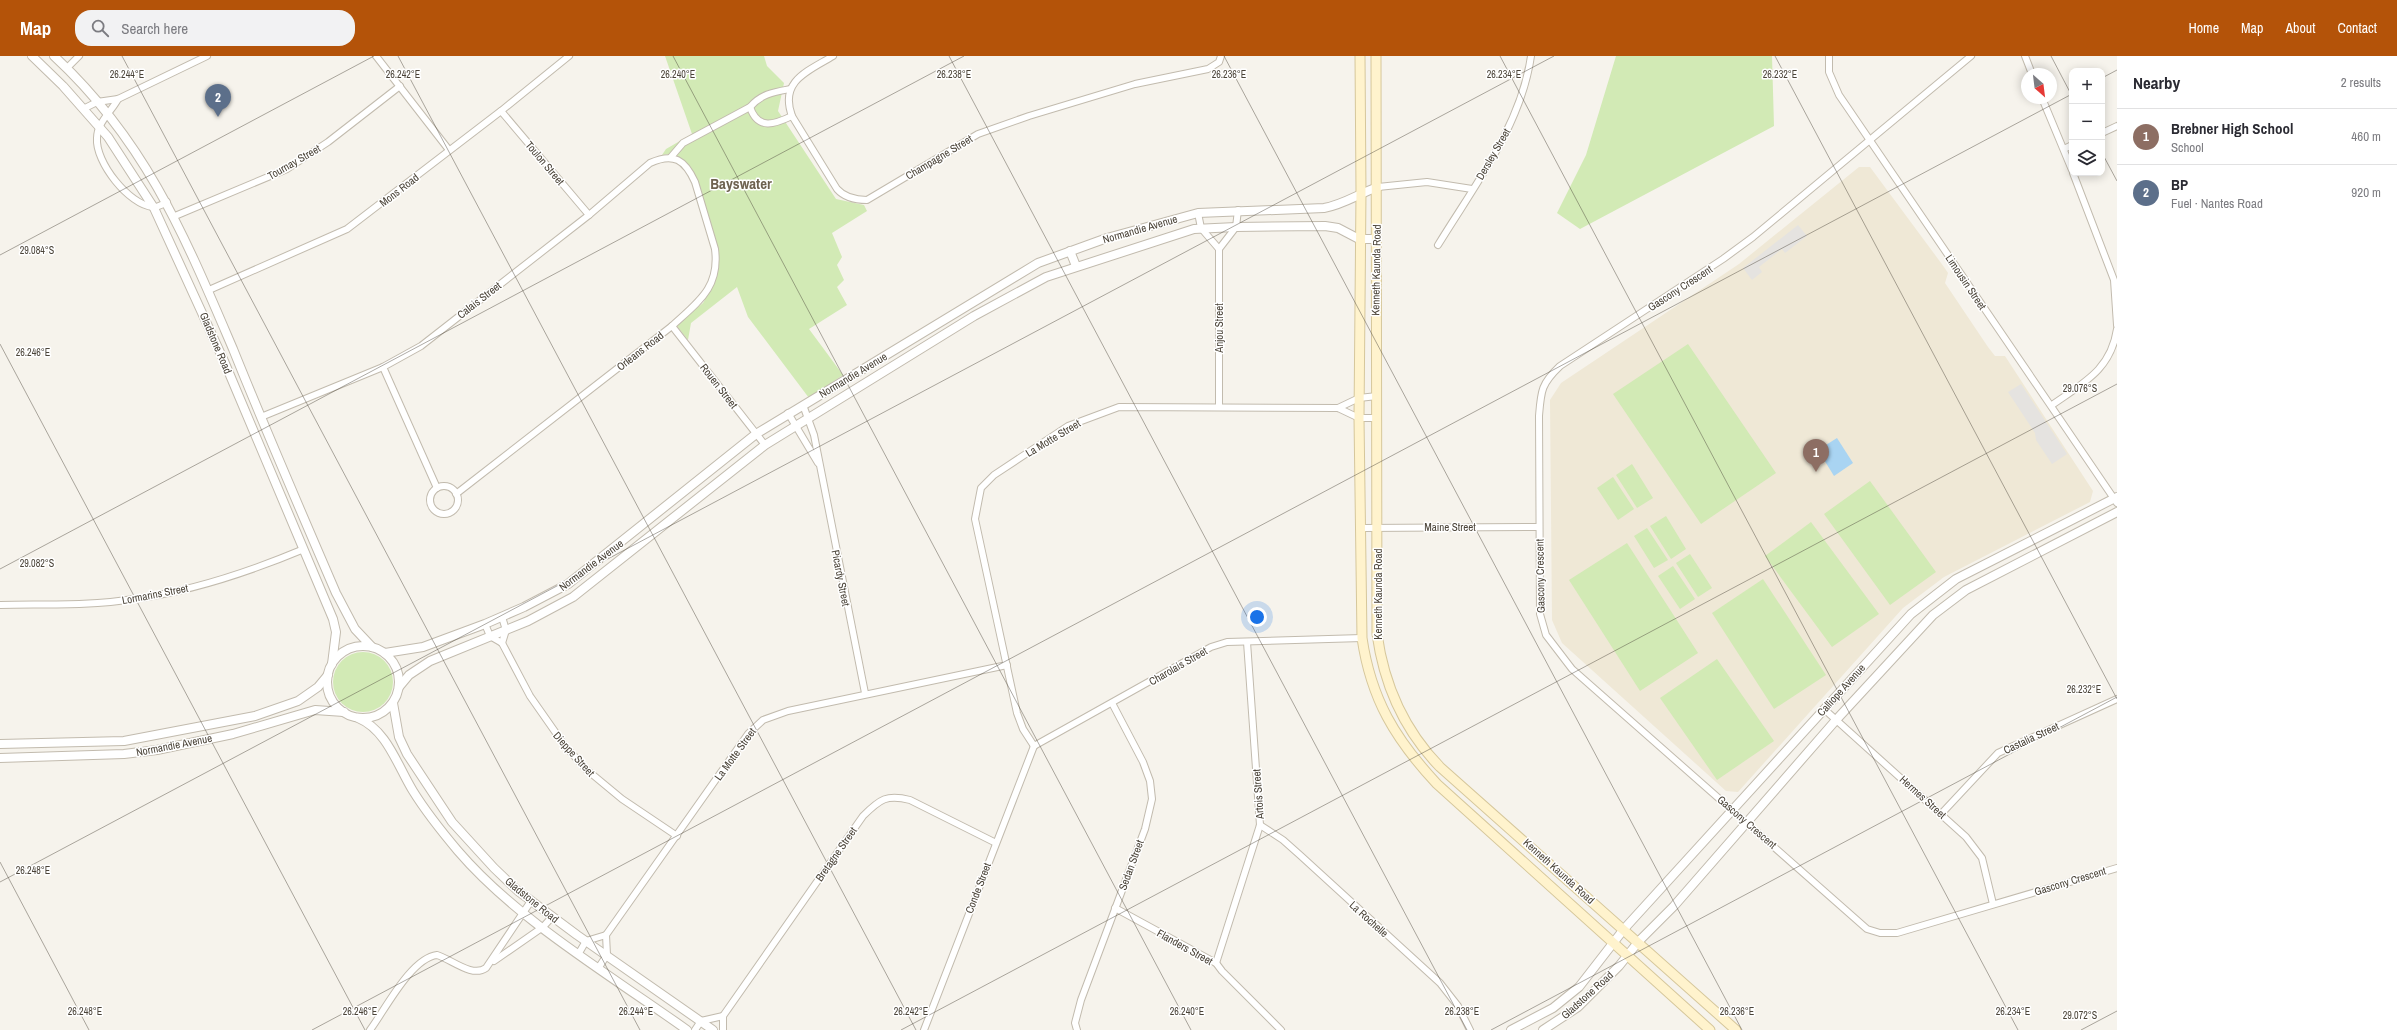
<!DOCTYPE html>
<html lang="en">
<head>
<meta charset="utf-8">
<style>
  body { margin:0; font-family:"Archivo Narrow",sans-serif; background:#f2f2f3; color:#2b2b33 }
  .controls { position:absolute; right:12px; top:12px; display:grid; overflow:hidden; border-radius:8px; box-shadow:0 2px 10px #0003 }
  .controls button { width:36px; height:36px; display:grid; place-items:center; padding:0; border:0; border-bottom:1px solid #e1e1e2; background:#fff; color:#2b2b33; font:20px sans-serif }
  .compass { position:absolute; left:2021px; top:12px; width:36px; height:36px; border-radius:50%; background:#fff; box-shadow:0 2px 10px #0003; rotate:152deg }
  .you { position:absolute; left:1257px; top:561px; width:14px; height:14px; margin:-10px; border:3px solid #fff; border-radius:50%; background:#1a73e8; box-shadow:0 0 0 6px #1a73e833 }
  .badge { display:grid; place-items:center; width:26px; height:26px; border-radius:50%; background:#b45309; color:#fff; font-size:13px; font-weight:700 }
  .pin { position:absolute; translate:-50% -33px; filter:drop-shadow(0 1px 2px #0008) }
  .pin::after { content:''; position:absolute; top:21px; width:14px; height:12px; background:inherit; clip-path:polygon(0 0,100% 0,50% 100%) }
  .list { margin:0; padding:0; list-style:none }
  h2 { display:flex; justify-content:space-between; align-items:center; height:52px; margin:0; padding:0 16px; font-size:17px }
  h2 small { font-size:13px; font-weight:400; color:#7c7c81 }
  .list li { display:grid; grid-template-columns:26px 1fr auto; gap:12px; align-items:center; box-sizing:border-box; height:56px; padding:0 16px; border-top:1px solid #e1e1e2 }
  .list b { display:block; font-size:15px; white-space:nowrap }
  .list p { margin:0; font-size:13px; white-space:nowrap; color:#7c7c81 }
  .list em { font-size:13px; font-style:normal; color:#7c7c81 }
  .icon { flex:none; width:22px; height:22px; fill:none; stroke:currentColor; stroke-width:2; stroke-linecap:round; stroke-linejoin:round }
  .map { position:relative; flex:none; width:2117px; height:974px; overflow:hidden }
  header { display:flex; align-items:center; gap:24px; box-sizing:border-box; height:56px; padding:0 20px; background:#b45309; color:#fff }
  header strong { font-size:19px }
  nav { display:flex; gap:22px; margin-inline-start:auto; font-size:14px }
  .search { width:280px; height:36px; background:#f2f2f3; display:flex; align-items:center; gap:10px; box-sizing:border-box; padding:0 14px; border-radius:16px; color:#7c7c81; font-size:15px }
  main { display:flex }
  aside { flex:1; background:#fff }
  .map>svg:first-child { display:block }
</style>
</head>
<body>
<header>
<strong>Map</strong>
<div class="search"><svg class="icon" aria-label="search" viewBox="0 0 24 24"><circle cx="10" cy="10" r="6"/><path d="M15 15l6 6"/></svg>Search here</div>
<nav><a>Home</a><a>Map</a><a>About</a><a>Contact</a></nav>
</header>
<main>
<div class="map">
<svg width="2117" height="974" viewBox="0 0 2117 974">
  <rect width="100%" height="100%" fill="#f6f3ec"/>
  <!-- education -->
  <polygon fill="#efe8d6" points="1859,111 1870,111 1944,211 1948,217 1945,227 1988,291 1995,300 2005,300 2093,435 2090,446 1944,521 1903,552 1738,736 1726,735 1562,587 1552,564 1550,344 1561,327 1739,208"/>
  <!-- green -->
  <g fill="#d2eab5">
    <polygon points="665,0 764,0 767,10 784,27 778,55 836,143 864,149 867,155 832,177 842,201 837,209 844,224 837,231 847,249 809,273 843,319 809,342 748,261 737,231 691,267 688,284 676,269 703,247 712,231 717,207 692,119 670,98 662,99 666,93 692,78"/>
    <polygon points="1616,0 1772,0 1774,70 1580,173 1557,157 1586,99"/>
    <polygon points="1688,288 1776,417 1701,468 1613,338"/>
    <polygon points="1632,408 1653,442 1637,452 1616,419"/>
    <polygon points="1613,421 1634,453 1618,464 1597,432"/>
    <polygon points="1870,425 1936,516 1890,549 1824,458"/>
    <polygon points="1666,460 1686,493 1671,503 1650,470"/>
    <polygon points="1811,466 1879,558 1832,591 1765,500"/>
    <polygon points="1647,472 1668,504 1654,512 1634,480"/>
    <polygon points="1627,487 1698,597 1640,635 1569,524"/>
    <polygon points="1690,498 1712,532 1698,541 1676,507"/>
    <polygon points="1673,510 1695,543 1680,553 1658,520"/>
    <polygon points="1763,523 1826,619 1774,653 1712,557"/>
    <circle cx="363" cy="626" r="30"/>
    <polygon points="1717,603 1774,685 1717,724 1660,642"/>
  </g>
  <!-- parking -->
  <g fill="#e5e3e0">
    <polygon points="1798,169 1807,180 1785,197 1782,193 1759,211 1762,216 1752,224 1743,212"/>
    <polygon points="2021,328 2067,398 2052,408 2036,384 2035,377 2008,336"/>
  </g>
  <!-- water -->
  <polygon fill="#a9d4f2" points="1837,382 1853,407 1834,420 1818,394"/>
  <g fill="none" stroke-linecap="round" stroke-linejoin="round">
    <defs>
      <g id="minor">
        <polyline points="376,0 449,94"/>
        <path d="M833,0C808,15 779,25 792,60L837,133C844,141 856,144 867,144L978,78L1029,60L1135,28L1208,13L1219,6L1221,0"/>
        <polyline points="1829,0 1829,16 1839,39 2117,447"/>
        <path d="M1971,0L1753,181L1723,203L1560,310C1541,328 1541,335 1539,360L1540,558L1546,579L1572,613L1867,873L1880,877H1897L2117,812"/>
        <polyline points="2025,0 2032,18"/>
        <polyline points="67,12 79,0"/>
        <polyline points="2042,42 2072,114"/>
        <path d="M118,43C111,56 97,67 97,82C95,106 129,149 153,151C157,152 163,148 167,146"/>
        <path d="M750,51C758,75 775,68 792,60"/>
        <polyline points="83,53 97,46 118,43 207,0"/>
        <polyline points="501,55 589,159"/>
        <polyline points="2102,77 2117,70"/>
        <polyline points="2064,93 2072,89"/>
        <path d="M671,101L683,87L750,51C761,38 774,36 790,33"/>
        <polyline points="2073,117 2114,224 2117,269"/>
        <polyline points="1378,131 1427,126 1472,133"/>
        <polyline points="1198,157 1201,172 1219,193 1219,350"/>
        <polyline points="175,160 287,113 328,86 400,30"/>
        <path d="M1438,189C1474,130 1521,70 1531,0"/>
        <polyline points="1219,193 1236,171 1238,154"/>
        <polyline points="209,234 347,173 501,55 569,0"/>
        <polyline points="672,270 765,389"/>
        <polyline points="383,311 437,432"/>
        <polyline points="803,349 814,379 865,637"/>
        <path d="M2052,349C2083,327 2111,314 2117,273"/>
        <polyline points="1338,352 1359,342 1377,340"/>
        <polyline points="788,357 818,407"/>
        <path d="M261,361L383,311L421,290L589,159L650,107C674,96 685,104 695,126L715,193C720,232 698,246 672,270L456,438"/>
        <circle cx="444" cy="444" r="14"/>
        <polyline points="1362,472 1539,471"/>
        <path d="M0,549C44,548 90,550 134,543C193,535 249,516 304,493"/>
        <polyline points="502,561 506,574 502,587"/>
        <polyline points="485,568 490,580 502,587 530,640 565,690 587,714 622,743 677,780"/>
        <polyline points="1824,653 1966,781 1982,802 1993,848"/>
        <polyline points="1034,690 1023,673 1017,657 975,463 981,432 994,419 1068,370 1119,351 1338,352 1359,362 1377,362"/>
        <polyline points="1034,690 1211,591 1227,586 1362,582"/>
        <polyline points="1942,757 1998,697 2117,643"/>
        <polyline points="1260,769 1283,784 1301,800 1440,927 1458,950 1470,974"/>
        <polyline points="1115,852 1216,907 1222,915 1281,974"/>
        <polyline points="579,897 586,885 606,879 748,678 763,664 788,655 1007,609"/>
        <polyline points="494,905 543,871 552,861"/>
        <polyline points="1216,907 1260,769 1247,586"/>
        <polyline points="599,911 607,899 606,879"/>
        <path d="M370,974C385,954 411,902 437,899C451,903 472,922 486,912L531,845"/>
        <polyline points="695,974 701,965 723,960"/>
        <path d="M723,974V960L863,760C880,743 887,738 910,744L996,787"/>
        <polyline points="924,974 1034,690"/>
        <polyline points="1077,974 1075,967 1081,944 1145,773 1152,743 1150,725 1143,706 1112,647"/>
      </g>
      <g id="tertiary">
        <polyline points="32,0 63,30 108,81 154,152 224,305 333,563 336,576 332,608"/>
        <path d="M54,0C146,85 185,181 233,293C266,375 301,456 336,537L355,573L372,591"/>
        <polyline points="1070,195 1076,210"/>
        <circle cx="363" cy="626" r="36"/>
        <path d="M385,597L423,591L485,568L524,551L568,528L756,378L1038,207L1107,182L1198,157L1324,152C1343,149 1360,137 1378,131"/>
        <polyline points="399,631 409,619 430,605 528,565 573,541 765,389 974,260 1046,221 1194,173 1236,171 1325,170 1338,172 1359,183 1376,183"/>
        <polyline points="393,647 399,681 407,698 452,766 494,812 518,835 577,879 713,974"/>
        <path d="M358,662C387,674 397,709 413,735C426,756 442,776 458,795C518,865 612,920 687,974"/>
        <polyline points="0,688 124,685 255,660 298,645 318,631 328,619"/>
        <polyline points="0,702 124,698 157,694 233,678 315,654 344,656"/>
        <polyline points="1511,974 1553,952 1579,931 1624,873 1911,558 1956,523 2117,441"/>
        <polyline points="1543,974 1578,951 1619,910 1639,885 1674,850 1836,664 1933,559 1966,534 2117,456"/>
      </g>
      <g id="secondary">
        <path d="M1360,0L1361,136L1359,362L1362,582C1371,643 1395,683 1437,728L1710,974"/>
        <path d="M1376,0L1377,578C1384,629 1404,674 1440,711L1736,974"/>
      </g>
    </defs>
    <!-- minor casing -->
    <use href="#minor" stroke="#c2bbae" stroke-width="8"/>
    <!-- tertiary casing -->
    <use href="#tertiary" stroke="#c2bbae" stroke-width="10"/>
    <!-- secondary casing -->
    <use href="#secondary" stroke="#d6c79b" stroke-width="11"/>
    <!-- minor -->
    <use href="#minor" stroke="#fff" stroke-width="6"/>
    <!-- tertiary -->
    <use href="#tertiary" stroke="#fff" stroke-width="8"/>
    <!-- secondary -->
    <use href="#secondary" stroke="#fff3cd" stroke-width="9"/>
  </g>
  <!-- ticks -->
  <path fill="none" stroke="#4b4439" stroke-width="1" stroke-opacity="0.45" d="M122,0L640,974M398,0L916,974M673,0L1191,974M949,0L1467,974M1224,0L1742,974M1500,0L2018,974M1775,0L2117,643M2051,0L2072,40M2102,22L2117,14M2102,97L2117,125M0,199L374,0M0,288L365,974M0,513L964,0M0,806L89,974M0,826L1554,0M312,974L2072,38M901,974L2117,328M1491,974L2117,641M2081,974L2117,955"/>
  <g text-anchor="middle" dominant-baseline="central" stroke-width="3" stroke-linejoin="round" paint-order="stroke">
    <!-- street labels -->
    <g font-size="11" fill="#4b4439" stroke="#fff">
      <text transform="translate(1493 98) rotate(-60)">Dersley Street</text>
      <text transform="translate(939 101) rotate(-31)">Champagne Street</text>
      <text transform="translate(294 106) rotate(-30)">Tournay Street</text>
      <text transform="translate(545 107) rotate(50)">Toulon Street</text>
      <text transform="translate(399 134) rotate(-38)">Mons Road</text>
      <text transform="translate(1140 173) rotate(-16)">Normandie Avenue</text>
      <text transform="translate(1376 214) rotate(-89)">Kenneth Kaunda Road</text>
      <text transform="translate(1966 226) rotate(56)">Limousin Street</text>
      <text transform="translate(1680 232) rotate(-33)">Gascony Crescent</text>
      <text transform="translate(479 244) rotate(-38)">Calais Street</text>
      <text transform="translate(1219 272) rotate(-90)">Anjou Street</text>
      <text transform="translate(216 287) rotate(67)">Gladstone Road</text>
      <text transform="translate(640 295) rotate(-38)">Orleans Road</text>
      <text transform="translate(853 319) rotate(-31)">Normandie Avenue</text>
      <text transform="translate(719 330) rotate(52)">Rouen Street</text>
      <text transform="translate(1053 382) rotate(-31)">La Motte Street</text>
      <text x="1450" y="471">Maine Street</text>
      <text transform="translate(591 509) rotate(-37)">Normandie Avenue</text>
      <text transform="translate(1540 520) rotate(-91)">Gascony Crescent</text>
      <text transform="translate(841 522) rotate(79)">Picardy Street</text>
      <text transform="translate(155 538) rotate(-11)">Lormarins Street</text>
      <text transform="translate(1378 538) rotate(-90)">Kenneth Kaunda Road</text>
      <text transform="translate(1178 610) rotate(-30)">Charolais Street</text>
      <text transform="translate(1841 634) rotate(-48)">Calliope Avenue</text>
      <text transform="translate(2031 682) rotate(-25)">Castalia Street</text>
      <text transform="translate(174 689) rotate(-11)">Normandie Avenue</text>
      <text transform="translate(574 698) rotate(48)">Dieppe Street</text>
      <text transform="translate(735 698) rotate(-54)">La Motte Street</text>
      <text transform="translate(1258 738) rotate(-94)">Artois Street</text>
      <text transform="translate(1923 741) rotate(42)">Hermes Street</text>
      <text transform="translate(1747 766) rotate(41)">Gascony Crescent</text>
      <text transform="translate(836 798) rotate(-55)">Bretagne Street</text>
      <text transform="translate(1131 809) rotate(-70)">Sedan Street</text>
      <text transform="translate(1559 815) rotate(42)">Kenneth Kaunda Road</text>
      <text transform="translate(2070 825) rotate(-17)">Gascony Crescent</text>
      <text transform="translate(978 832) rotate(-69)">Conde Street</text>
      <text transform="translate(532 844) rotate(39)">Gladstone Road</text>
      <text transform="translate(1369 863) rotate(42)">La Rochelle</text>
      <text transform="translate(1185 891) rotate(29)">Flanders Street</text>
      <text transform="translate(1587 939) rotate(-42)">Gladstone Road</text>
    </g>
    <!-- district labels -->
    <g font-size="15" font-weight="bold" fill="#6e6250" stroke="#fff">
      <text x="741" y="127">Bayswater</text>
    </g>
  </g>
  <g font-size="10" text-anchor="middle" fill="#4b4439" stroke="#fff" stroke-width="3" stroke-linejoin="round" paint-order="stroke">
    <text x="127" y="22">26.244°E</text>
    <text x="403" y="22">26.242°E</text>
    <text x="678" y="22">26.240°E</text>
    <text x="954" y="22">26.238°E</text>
    <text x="1229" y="22">26.236°E</text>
    <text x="1504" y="22">26.234°E</text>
    <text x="1780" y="22">26.232°E</text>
    <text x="37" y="198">29.084°S</text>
    <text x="33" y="300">26.246°E</text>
    <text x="2080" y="336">29.076°S</text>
    <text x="37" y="511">29.082°S</text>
    <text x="2084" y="637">26.232°E</text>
    <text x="33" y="818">26.248°E</text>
    <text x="85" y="959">26.248°E</text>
    <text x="360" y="959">26.246°E</text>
    <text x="636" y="959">26.244°E</text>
    <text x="911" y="959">26.242°E</text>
    <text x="1187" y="959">26.240°E</text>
    <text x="1462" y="959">26.238°E</text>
    <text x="1737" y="959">26.236°E</text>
    <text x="2013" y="959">26.234°E</text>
    <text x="2080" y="963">29.072°S</text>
  </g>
</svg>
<div class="controls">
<button>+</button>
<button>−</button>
<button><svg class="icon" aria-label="layers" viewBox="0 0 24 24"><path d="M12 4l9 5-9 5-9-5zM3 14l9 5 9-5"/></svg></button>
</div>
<svg class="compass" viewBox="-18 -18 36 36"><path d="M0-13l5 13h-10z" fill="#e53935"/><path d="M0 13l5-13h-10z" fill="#7c7c81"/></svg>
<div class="you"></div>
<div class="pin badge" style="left:1816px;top:416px;background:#8d6e63">1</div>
<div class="pin badge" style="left:218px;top:61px;background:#5c6f8a">2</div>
</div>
<aside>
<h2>Nearby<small>2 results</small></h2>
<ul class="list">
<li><span class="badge" style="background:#8d6e63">1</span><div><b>Brebner High School</b><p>School</p></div><em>460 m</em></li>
<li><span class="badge" style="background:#5c6f8a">2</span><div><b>BP</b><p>Fuel · Nantes Road</p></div><em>920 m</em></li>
</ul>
</aside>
</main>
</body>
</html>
